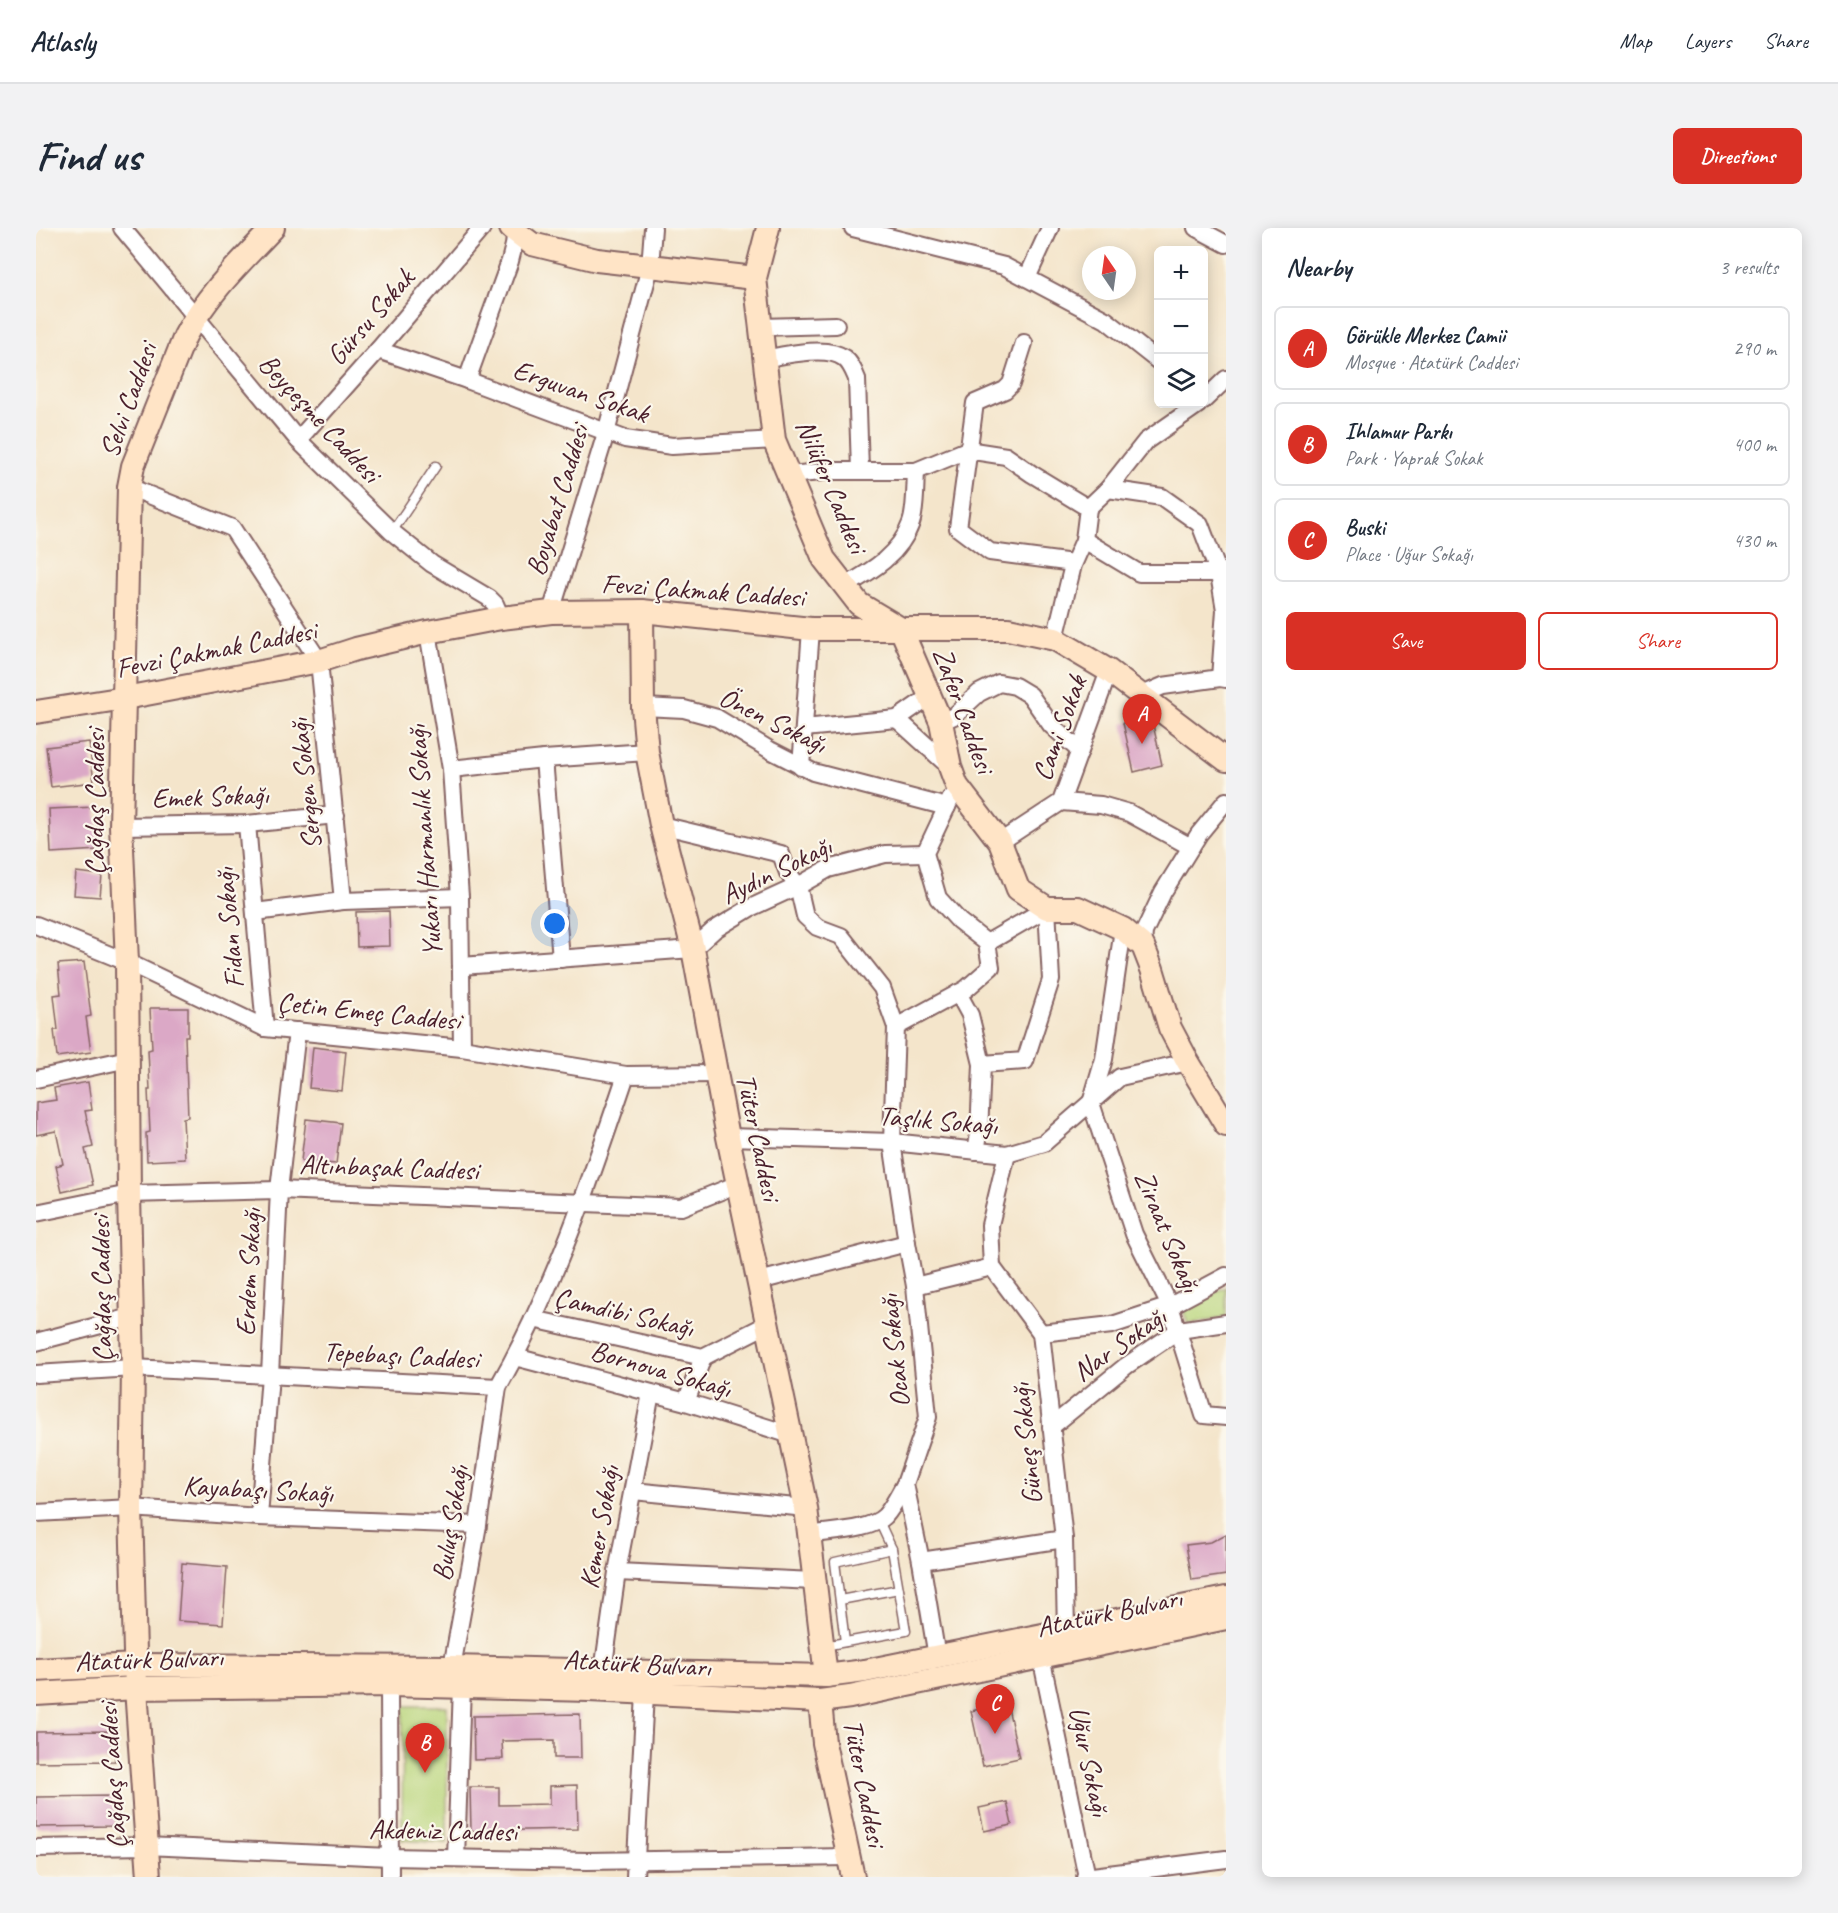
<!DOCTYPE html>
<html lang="en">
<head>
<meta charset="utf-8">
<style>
  body { margin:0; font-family:Caveat,sans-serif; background:#f2f2f3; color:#1f2937 }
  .controls { position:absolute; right:18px; top:18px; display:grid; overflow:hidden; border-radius:9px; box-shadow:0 3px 15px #0003 }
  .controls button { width:54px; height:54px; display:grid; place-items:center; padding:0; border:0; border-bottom:2px solid #e0e1e3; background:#fff; color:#1f2937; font:30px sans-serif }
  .compass { position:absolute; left:1046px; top:18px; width:54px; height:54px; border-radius:50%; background:#fff; box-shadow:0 3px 15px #0003; rotate:347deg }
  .you { position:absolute; left:519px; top:696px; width:21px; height:21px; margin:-15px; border:4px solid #fff; border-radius:50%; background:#1a73e8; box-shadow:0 0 0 9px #1a73e833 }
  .badge { display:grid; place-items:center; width:39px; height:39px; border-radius:50%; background:#d93025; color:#fff; font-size:20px; font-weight:700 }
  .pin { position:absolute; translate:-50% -50px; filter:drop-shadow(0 2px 3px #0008) }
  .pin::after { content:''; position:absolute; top:32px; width:21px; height:18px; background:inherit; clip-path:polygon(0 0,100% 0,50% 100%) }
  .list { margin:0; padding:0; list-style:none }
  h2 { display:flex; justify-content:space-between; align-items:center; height:78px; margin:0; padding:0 24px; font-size:26px }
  h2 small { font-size:20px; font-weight:400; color:#747a83 }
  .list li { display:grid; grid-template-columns:39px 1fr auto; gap:18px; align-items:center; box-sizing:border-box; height:84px; margin:0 12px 12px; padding:0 12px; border:2px solid #e0e1e3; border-radius:9px }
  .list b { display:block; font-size:22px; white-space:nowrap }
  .list p { margin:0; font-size:20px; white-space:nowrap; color:#747a83 }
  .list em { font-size:20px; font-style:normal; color:#747a83 }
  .actions { display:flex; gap:12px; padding:18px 24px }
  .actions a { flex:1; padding:14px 0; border:2px solid #d93025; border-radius:9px; text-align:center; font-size:21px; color:#d93025 }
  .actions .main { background:#d93025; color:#fff }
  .icon { flex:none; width:33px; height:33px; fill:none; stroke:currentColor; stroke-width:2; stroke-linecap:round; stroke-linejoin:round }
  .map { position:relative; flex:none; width:1190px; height:1649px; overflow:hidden; border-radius:9px }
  header { display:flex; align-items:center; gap:36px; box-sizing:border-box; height:84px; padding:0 30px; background:#fff; border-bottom:2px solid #e0e1e3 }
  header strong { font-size:28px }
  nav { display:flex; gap:33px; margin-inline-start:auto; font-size:21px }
  .intro { display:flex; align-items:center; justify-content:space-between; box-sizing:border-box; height:144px; padding:0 36px }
  h1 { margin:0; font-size:42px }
  .button { padding:15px 27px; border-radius:9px; background:#d93025; color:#fff; font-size:21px; font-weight:700 }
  main { display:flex; gap:36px; padding:0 36px }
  aside { flex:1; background:#fff; border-radius:9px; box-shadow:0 3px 15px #0003 }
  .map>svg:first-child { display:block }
</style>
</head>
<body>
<header>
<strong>Atlasly</strong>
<nav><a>Map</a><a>Layers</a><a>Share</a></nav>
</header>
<div class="intro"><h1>Find us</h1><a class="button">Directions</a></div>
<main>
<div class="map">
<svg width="1190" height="1649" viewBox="0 0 1190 1649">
  <rect width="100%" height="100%" fill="#fbf7ec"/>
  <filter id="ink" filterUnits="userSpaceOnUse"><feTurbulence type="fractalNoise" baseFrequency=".0167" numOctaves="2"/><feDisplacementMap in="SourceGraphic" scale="12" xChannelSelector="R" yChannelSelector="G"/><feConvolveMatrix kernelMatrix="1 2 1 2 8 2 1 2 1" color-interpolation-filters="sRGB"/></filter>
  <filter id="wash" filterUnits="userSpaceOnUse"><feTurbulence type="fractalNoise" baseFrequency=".008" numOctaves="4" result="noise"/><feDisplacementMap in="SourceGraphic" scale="24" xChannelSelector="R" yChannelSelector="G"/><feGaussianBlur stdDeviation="1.35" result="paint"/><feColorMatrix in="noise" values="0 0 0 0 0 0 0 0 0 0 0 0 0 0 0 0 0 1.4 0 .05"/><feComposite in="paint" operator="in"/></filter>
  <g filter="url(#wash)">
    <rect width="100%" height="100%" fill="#f4e5cb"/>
    <!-- green -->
    <g fill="#b9d57b" stroke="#827a53" stroke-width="1.5">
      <polygon points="1190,1059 1190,1090 1152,1096 1146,1079"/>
      <polygon points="367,1478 411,1478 411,1615 366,1612"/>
    </g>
    <g id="blocks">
      <!-- building -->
      <g fill="#dba8c6">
        <polygon points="1112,490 1116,492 1126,537 1098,544 1087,495"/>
        <polygon points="53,514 58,554 15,559 10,519"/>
        <polygon points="60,579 62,622 15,625 13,581"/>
        <polygon points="40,644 66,647 64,669 38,667"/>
        <polygon points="353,683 354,718 321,719 320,684"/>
        <polygon points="48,734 55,788 50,789 55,824 21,829 18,802 22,802 18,767 25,766 22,736"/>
        <polygon points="114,780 152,780 152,808 149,808 152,889 147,890 149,931 111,933 110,905 114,904 112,862 114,862 112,822 116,821"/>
        <polygon points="277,819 310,823 306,863 273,860"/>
        <polygon points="52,854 56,882 49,883 57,919 49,921 57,957 26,964 20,938 27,936 20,903 0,907 0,875 20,872 18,860"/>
        <polygon points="270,891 305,895 300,936 265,933"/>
        <polygon points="1190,1306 1190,1347 1156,1352 1150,1317 1175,1314"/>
        <polygon points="146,1335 191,1339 187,1396 142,1393"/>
        <polygon points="971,1475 983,1530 947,1538 935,1483"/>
        <polygon points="544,1486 545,1530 518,1530 518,1512 466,1513 467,1531 438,1532 437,1488"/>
        <polygon points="78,1503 79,1533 0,1534 0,1504"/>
        <polygon points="541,1557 542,1601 435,1603 434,1559 463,1559 463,1577 514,1576 514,1558"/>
        <polygon points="78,1568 79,1598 0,1599 0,1569"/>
        <polygon points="971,1574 976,1597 948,1603 943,1580"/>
      </g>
    </g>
  </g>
  <g filter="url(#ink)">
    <use href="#blocks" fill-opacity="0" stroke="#866463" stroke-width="1.5"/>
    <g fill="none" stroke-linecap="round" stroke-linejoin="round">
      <defs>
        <g id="lane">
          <polyline points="356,304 400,238"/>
          <polyline points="804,1372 863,1361"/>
          <polyline points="809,1414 799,1334 856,1321"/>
          <polyline points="788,1418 870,1403 856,1321 843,1293"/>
        </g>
        <g id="street">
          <polyline points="86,0 262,212 356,304 396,336 453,370 459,376 465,390"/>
          <polyline points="817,0 968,38 1070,92 1122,133"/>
          <polyline points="1160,0 1190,16"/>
          <polyline points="991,50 1014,0"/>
          <polyline points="724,99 800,97"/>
          <polyline points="988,115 975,156 969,162 939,175 922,300 954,324 1037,335"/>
          <polyline points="342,122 431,152 589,211 636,218 738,212"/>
          <path d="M728,131C749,127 791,117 808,130C815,135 818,144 821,151L824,242"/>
          <polyline points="431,152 474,33 478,17 480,0"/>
          <polyline points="1168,172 1190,151"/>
          <polyline points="262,212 342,122 446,0"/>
          <polyline points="753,247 796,243 880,243 931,222 970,228 996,246 1052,280"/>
          <polyline points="93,259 196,300 283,433 307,673"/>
          <polyline points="1072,261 1126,269 1164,296 1183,346 1189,382 1184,450"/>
          <polyline points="1048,312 1103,345 1190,345"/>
          <path d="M809,358C836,343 864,326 875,295C880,281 879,258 880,243"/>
          <polyline points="515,384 570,205 614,39 617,0"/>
          <polyline points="392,404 415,541 424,669 426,820"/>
          <polyline points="1019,411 1037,337 1048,312 1052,280 1072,261 1110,213 1163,176"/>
          <polyline points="1106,467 1127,458 1184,450 1190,451"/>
          <polyline points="607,479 648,481 681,490 734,522 777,544 911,579"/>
          <polyline points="861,491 914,539"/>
          <polyline points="905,494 918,488 943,465 963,455 979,458 994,467 1015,497 1044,523"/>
          <polyline points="768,500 861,491 894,468"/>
          <polyline points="508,531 525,731"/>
          <polyline points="765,539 775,401"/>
          <polyline points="415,541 508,531 611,524"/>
          <polyline points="915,570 889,625 902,670 923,693 951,715"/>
          <polyline points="1025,574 1065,577 1093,585 1155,619"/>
          <polyline points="211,596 229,800"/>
          <polyline points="625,597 745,626 752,645 762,658 769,688 781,699 805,708 846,760 860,799"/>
          <polyline points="85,598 211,596 300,587"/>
          <polyline points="964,614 1025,574 1073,443"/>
          <polyline points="219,684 307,673 424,669"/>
          <polyline points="0,697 91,734 229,800 426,820 590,847 679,846"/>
          <polyline points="1087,701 1068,831 1055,875 1098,1006 1134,1078 1168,1187 1190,1189"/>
          <polyline points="1107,718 1108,704 1127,664 1163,606 1190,573"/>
          <polyline points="425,738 657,721 678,702 714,680 762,658 792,641 849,626 889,625"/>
          <polyline points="922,765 934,787 946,836 943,906 940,923"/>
          <polyline points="0,851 92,831"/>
          <polyline points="692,909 856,914 971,926 1008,915 1084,849 1152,834"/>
          <polyline points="0,985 93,966 243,962 645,979 702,956"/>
          <polyline points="956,1039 1005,1105 1028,1311 1030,1404"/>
          <polyline points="723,1053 871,1015"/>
          <polyline points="879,1058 956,1039 954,997 971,926"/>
          <polyline points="497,1091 667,1129 732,1096"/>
          <polyline points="1005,1105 1076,1097 1134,1078 1190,1048"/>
          <polyline points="0,1114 95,1089"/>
          <polyline points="479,1129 650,1174 755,1207"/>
          <path d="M0,1146L97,1140L462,1159C518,1061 554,954 590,847"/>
          <polyline points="650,1174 667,1129"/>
          <polyline points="1015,1199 1090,1138 1143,1102 1190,1095"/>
          <polyline points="597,1263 770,1280"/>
          <polyline points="0,1285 95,1280 223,1289 442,1297"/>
          <polyline points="223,1289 234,1147 243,962 261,803"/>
          <path d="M773,1307C794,1303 834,1303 849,1288C857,1279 863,1266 869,1256"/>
          <polyline points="885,1333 1028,1311"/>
          <polyline points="581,1344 778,1353"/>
          <polyline points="901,1429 885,1333 869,1256 892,1189 879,1058 871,1015 856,914 860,799 930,761 955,739 951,715 1011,680 1015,752 989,833 946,836"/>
          <polyline points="1005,1429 1051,1649"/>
          <polyline points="416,1439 442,1297 462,1159"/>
          <polyline points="567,1443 581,1344 615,1165"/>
          <polyline points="353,1457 354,1649"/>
          <polyline points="0,1620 110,1618 353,1629 551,1633 812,1629"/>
          <polyline points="420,1630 426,1458"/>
          <polyline points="599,1649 609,1466"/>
          <polyline points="1049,1649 1190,1631"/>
        </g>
        <g id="secondary">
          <polyline points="475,0 496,16 561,32 719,50"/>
          <polyline points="732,0 719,50 738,212 788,331 823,376 865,401 905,494 914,539 921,558 964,614 982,661 1011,680 1042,680 1087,701 1107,718 1116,741 1134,800 1152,834 1190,897"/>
          <polyline points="606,383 607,479 611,524 625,597 657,721 692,909 770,1280 790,1448"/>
          <polyline points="0,484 89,470 283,433 320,421 392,404 465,390 515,384 606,383 775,401 972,401 1019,411 1073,443 1190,532"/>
          <polyline points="0,1442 100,1437 416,1439 790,1448 829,1443 1190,1370"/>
          <polyline points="0,1466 100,1460 353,1457 553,1462 784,1473 814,1469 1190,1390"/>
          <polyline points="784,1473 788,1515 817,1649"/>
          <path d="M113,1649L100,1460L95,1280L97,1140L93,966L91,734L85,598L93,259L97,238L149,108C171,66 205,34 237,0"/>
        </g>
      </defs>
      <!-- lane casing -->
      <use href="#lane" stroke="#866463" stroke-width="11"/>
      <!-- street casing -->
      <use href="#street" stroke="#866463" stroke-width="20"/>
      <!-- secondary casing -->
      <use href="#secondary" stroke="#866463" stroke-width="26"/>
      <!-- lane -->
      <use href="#lane" stroke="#fff" stroke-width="8"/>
      <!-- street -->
      <use href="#street" stroke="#fff" stroke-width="16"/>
      <!-- secondary -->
      <use href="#secondary" stroke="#ffe4c6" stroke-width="22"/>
    </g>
  </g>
  <g text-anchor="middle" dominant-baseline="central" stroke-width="4.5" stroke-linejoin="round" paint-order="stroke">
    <!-- street labels -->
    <g font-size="28" fill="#4a1f2b" stroke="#fbf7ec">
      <text transform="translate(334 89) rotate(-49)">Gürsu Sokak</text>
      <text transform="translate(545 163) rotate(19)">Erguvan Sokak</text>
      <text transform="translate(92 172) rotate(-70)">Selvi Caddesi</text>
      <text transform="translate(284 190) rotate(47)">Beyçeşme Caddesi</text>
      <text transform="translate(796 258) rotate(67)">Nilüfer Caddesi</text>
      <text transform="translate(521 272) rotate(-73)">Boyabat Caddesi</text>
      <text transform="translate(667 362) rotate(4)">Fevzi Çakmak Caddesi</text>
      <text transform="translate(180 421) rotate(-11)">Fevzi Çakmak Caddesi</text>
      <text transform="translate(928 482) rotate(70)">Zafer Caddesi</text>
      <text transform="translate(737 492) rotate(26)">Önen Sokağı</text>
      <text transform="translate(1023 500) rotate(-70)">Cami Sokak</text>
      <text transform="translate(269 556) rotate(-96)">Sergen Sokağı</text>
      <text transform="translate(174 568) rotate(-2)">Emek Sokağı</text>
      <text transform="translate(58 574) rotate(-90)">Çağdaş Caddesi</text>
      <text transform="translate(388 613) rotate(-94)">Yukarı Harmanlık Sokağı</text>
      <text transform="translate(740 642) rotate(-26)">Aydın Sokağı</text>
      <text transform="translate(193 700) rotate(-95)">Fidan Sokağı</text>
      <text transform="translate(333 783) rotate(6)">Çetin Emeç Caddesi</text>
      <text transform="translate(902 892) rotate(5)">Taşlık Sokağı</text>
      <text transform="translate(723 909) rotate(78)">Tüter Caddesi</text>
      <text transform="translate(353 939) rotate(2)">Altınbaşak Caddesi</text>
      <text transform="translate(1132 1003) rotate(67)">Ziraat Sokağı</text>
      <text transform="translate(212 1044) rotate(-87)">Erdem Sokağı</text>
      <text transform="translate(65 1061) rotate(-91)">Çağdaş Caddesi</text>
      <text transform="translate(588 1084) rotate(13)">Çamdibi Sokağı</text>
      <text transform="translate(1083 1116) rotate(-35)">Nar Sokağı</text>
      <text transform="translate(858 1123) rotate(-96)">Ocak Sokağı</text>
      <text transform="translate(365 1127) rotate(3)">Tepebaşı Caddesi</text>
      <text transform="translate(625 1141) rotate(16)">Bornova Sokağı</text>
      <text transform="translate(990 1216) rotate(-96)">Güneş Sokağı</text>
      <text transform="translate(222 1261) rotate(3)">Kayabaşı Sokağı</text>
      <text transform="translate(414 1295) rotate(-81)">Buluş Sokağı</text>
      <text transform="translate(563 1299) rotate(-80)">Kemer Sokağı</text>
      <text transform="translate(1073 1384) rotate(-12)">Atatürk Bulvarı</text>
      <text transform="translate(113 1431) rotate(-2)">Atatürk Bulvarı</text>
      <text transform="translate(601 1435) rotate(3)">Atatürk Bulvarı</text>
      <text transform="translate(1054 1533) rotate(78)">Uğur Sokağı</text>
      <text transform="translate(76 1548) rotate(-94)">Çağdaş Caddesi</text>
      <text transform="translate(829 1555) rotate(79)">Tüter Caddesi</text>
      <text transform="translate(407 1602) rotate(1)">Akdeniz Caddesi</text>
    </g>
  </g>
</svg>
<div class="controls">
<button>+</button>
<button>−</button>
<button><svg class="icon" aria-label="layers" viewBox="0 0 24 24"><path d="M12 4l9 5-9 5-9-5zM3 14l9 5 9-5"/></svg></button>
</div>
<svg class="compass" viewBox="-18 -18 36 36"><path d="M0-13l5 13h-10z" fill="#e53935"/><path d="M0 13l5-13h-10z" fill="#747a83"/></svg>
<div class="you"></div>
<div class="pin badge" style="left:1106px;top:516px">A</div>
<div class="pin badge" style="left:389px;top:1545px">B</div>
<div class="pin badge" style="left:959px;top:1506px">C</div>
</div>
<aside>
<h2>Nearby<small>3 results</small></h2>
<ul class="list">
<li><span class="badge">A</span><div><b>Görükle Merkez Camii</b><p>Mosque · Atatürk Caddesi</p></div><em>290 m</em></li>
<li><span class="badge">B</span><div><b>Ihlamur Parkı</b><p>Park · Yaprak Sokak</p></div><em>400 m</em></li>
<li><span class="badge">C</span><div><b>Buski</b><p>Place · Uğur Sokağı</p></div><em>430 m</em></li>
</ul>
<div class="actions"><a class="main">Save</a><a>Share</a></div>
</aside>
</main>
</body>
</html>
